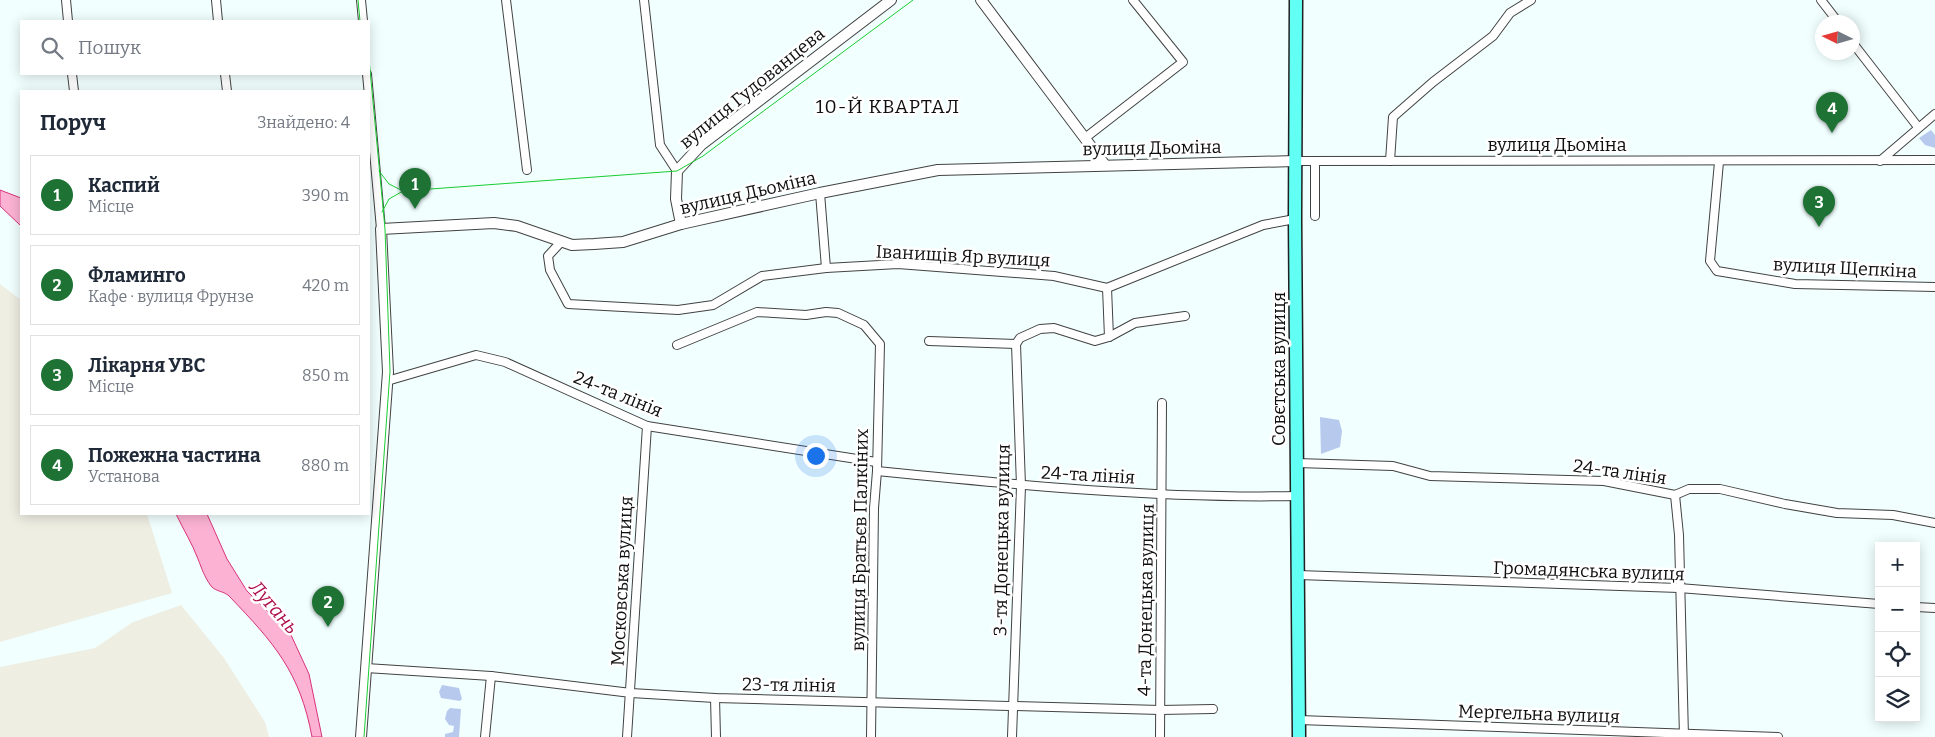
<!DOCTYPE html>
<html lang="uk">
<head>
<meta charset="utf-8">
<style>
  body { margin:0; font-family:Bitter,serif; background:#f6f6f7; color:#1f2937 }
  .controls { position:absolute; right:15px; bottom:15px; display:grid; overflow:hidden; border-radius:0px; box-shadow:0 2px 12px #0003 }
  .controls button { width:45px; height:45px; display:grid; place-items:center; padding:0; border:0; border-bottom:1px solid #e0e1e3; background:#fff; color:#1f2937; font:25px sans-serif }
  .compass { position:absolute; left:1815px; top:15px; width:45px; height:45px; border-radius:50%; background:#fff; box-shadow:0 2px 12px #0003; rotate:275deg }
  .you { position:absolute; left:815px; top:455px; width:18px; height:18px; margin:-12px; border:4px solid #fff; border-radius:50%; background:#1a73e8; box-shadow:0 0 0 8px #1a73e833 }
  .badge { display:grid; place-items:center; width:32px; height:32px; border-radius:50%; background:#1d7234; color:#fff; font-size:16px; font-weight:700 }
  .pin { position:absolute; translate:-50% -41px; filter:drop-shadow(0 1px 2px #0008) }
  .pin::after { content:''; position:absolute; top:26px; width:18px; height:15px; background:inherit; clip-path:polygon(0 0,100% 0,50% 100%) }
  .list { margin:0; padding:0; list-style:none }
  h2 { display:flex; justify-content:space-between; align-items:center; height:65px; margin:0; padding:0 20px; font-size:21px }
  h2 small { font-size:16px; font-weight:400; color:#747a83 }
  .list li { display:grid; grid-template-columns:32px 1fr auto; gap:15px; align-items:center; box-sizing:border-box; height:80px; margin:0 10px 10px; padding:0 10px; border:1px solid #e0e1e3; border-radius:0px }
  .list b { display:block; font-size:19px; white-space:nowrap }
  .list p { margin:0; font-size:16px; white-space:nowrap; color:#747a83 }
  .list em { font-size:16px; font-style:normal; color:#747a83 }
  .icon { flex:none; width:28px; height:28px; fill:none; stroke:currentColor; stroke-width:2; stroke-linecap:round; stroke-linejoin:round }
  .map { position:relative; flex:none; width:1935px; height:737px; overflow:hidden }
  .search { position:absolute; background:#fff; box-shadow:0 2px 12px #0003; left:20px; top:20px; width:350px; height:55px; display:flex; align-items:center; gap:12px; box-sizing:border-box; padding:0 18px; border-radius:0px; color:#747a83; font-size:19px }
  .panel { position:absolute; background:#fff; box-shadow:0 2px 12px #0003; left:20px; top:90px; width:350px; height:425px; border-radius:0px }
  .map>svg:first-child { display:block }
</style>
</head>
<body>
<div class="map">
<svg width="1935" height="737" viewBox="0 0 1935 737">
  <rect width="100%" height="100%" fill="#f2ffff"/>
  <!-- industrial -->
  <g fill="#eeeee3">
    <polygon points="0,284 21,300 21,514 147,514 172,593 0,642"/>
    <polygon points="181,605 224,658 265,722 269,737 0,737 0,667 95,648 133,622"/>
  </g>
  <!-- green -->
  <g fill="#b7caee">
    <polygon points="1931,130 1935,135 1935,148 1925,145 1919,138"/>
    <polygon points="1320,417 1339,420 1342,431 1340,447 1321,454"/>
    <polygon points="442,685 459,688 462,699 460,701 441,698 439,692"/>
    <polygon points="450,708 461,709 459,737 445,737 445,734 453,732 454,726 449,725 445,719 447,711"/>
  </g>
  <!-- water -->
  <g fill="#fbb2d3" stroke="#d9327a">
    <polygon points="0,190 21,198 21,226 0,206"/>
    <path d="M176,514H207L227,559L247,591L291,635L309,674L322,737H312C300,672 274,643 230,597C225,591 216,592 211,586C204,576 202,569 198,559C192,543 183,529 176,514Z"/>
  </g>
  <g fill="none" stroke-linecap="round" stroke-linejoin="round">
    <defs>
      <g id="minor">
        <polyline points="66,0 68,21"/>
        <polyline points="216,0 218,21"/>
        <polyline points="361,0 363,21"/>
        <polyline points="506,0 527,170"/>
        <polyline points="644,0 660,145 677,171"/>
        <polyline points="1821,0 1838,22"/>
        <polyline points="1852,42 1918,127"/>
        <polyline points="72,74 74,91"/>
        <polyline points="225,74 227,91"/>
        <polyline points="367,74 381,229"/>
        <polyline points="1085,138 1183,62 1133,0"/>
        <polyline points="1295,161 1935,160"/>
        <polyline points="1315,161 1315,216"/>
        <polyline points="1390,161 1393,117 1433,82 1493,36 1510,13 1531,0"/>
        <polyline points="1880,161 1935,114"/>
        <polyline points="1719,162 1710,261 1717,271 1795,284 1935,287"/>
        <polyline points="820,193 826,268"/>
        <polyline points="561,242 548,256 550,270 568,304 678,310 713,305 762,276 826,268 898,264 1054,276 1107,288"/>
        <polyline points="1107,288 1263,225 1295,219"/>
        <polyline points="1107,288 1109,337"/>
        <polyline points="929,341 1016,344 1020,338 1040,329 1054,328 1095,341 1109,337 1135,323 1185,316"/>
        <polyline points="677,345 757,312 806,315 826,312 838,313 864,325 880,344 877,471 874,508 871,737"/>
        <polyline points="387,381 476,355 505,362 647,426 876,462"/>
        <polyline points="1297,463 1393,466 1430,476 1604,481 1675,495 1689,489 1720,489 1785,504 1837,513 1893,515 1935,523"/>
        <path d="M877,471C1017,485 1157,499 1298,496"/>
        <polyline points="1675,495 1679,535 1684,737"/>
        <polyline points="1298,575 1679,588 1879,604"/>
        <polyline points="1916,607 1935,608"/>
        <polyline points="366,668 491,676 631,693 715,698 1160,710 1213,709"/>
        <polyline points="715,698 716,737"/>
        <polyline points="1299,720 1778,737"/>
        <polyline points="485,737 491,676"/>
        <polyline points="627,737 647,426"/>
        <polyline points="1012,737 1021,486 1016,344"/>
        <polyline points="1160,737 1162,403"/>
      </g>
      <g id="tertiary">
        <polyline points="981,0 1105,165"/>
        <polyline points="681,224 676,199 677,171 701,145 891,0"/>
        <polyline points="361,737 388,372 381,229 494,223 517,226 572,245 594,244 623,242 681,224 820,193 938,170 1295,161"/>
      </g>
      <polyline id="primary" points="1296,0 1295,219 1299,737"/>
    </defs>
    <!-- minor casing -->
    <use href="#minor" stroke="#424242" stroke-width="10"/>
    <!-- tertiary casing -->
    <use href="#tertiary" stroke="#424242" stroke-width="12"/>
    <!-- primary casing -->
    <use href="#primary" stroke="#202020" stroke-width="15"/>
    <!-- minor -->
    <use href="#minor" stroke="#fff" stroke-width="8"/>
    <!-- tertiary -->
    <use href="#tertiary" stroke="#fff" stroke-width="10"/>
    <!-- primary -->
    <use href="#primary" stroke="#62fff4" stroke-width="12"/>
    <!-- tram -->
    <g stroke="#1acc31" stroke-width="1">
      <polyline points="358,0 360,21"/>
      <polyline points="379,171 389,184 403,191"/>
      <polyline points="382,212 389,199 403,191 677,171 703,156 913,0"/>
      <polyline points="364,737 390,371 385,229 369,59"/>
    </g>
  </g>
  <g text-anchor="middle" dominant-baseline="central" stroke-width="5" stroke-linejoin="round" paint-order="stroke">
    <!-- street labels -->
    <g font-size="18" fill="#0f0f0f" stroke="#fff">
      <text transform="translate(752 88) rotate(-39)">вулиця Гудованцева</text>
      <text x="1557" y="145">вулиця Дьоміна</text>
      <text transform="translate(1152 148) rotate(-1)">вулиця Дьоміна</text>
      <text transform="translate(748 193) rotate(-13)">вулиця Дьоміна</text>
      <text transform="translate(963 256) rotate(3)">Іванищів Яр вулиця</text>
      <text transform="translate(1845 268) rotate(3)">вулиця Щепкіна</text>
      <text transform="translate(1279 369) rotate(-90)">Совєтська вулиця</text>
      <text transform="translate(618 394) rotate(22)">24-та лінія</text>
      <text transform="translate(1620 472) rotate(8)">24-та лінія</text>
      <text transform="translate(1088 475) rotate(3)">24-та лінія</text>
      <text transform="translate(860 540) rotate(-89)">вулиця Братьєв Палкіних</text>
      <text transform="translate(1002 540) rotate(-89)">3-тя Донецька вулиця</text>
      <text transform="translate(1589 571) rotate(2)">Громадянська вулиця</text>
      <text transform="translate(622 581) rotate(-87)">Московська вулиця</text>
      <text transform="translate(1146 600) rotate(-89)">4-та Донецька вулиця</text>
      <text transform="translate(789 685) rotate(1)">23-тя лінія</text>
      <text transform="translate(1539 714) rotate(2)">Мергельна вулиця</text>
    </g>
    <!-- neighbourhood labels -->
    <g font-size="19" letter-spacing="1" fill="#0f0f0f" stroke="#fff">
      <text x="888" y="106">10-Й КВАРТАЛ</text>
    </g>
    <!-- water labels -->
    <g font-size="19" font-style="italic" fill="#ad0d4b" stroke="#fff">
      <text transform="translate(274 607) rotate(49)">Лугань</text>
    </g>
  </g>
</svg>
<div class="controls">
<button>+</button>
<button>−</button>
<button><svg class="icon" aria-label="locate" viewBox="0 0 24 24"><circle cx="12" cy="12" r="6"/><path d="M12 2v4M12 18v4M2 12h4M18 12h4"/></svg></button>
<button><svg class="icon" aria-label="layers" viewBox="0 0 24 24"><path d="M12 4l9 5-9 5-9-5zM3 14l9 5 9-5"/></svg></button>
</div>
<svg class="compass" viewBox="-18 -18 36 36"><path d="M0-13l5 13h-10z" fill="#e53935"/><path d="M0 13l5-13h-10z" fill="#747a83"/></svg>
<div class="you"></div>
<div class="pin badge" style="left:415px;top:209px">1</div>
<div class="pin badge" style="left:328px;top:627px">2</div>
<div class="pin badge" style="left:1819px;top:227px">3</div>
<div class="pin badge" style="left:1832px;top:133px">4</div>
<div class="search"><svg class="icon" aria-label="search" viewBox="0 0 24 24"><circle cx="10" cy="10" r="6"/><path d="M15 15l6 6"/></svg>Пошук</div>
<section class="panel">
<h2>Поруч<small>Знайдено: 4</small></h2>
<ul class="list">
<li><span class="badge">1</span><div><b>Каспий</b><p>Місце</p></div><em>390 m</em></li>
<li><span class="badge">2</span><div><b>Фламинго</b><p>Кафе · вулиця Фрунзе</p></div><em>420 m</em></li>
<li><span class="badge">3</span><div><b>Лікарня УВС</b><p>Місце</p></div><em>850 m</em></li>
<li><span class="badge">4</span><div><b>Пожежна частина</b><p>Установа</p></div><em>880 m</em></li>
</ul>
</section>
</div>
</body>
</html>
